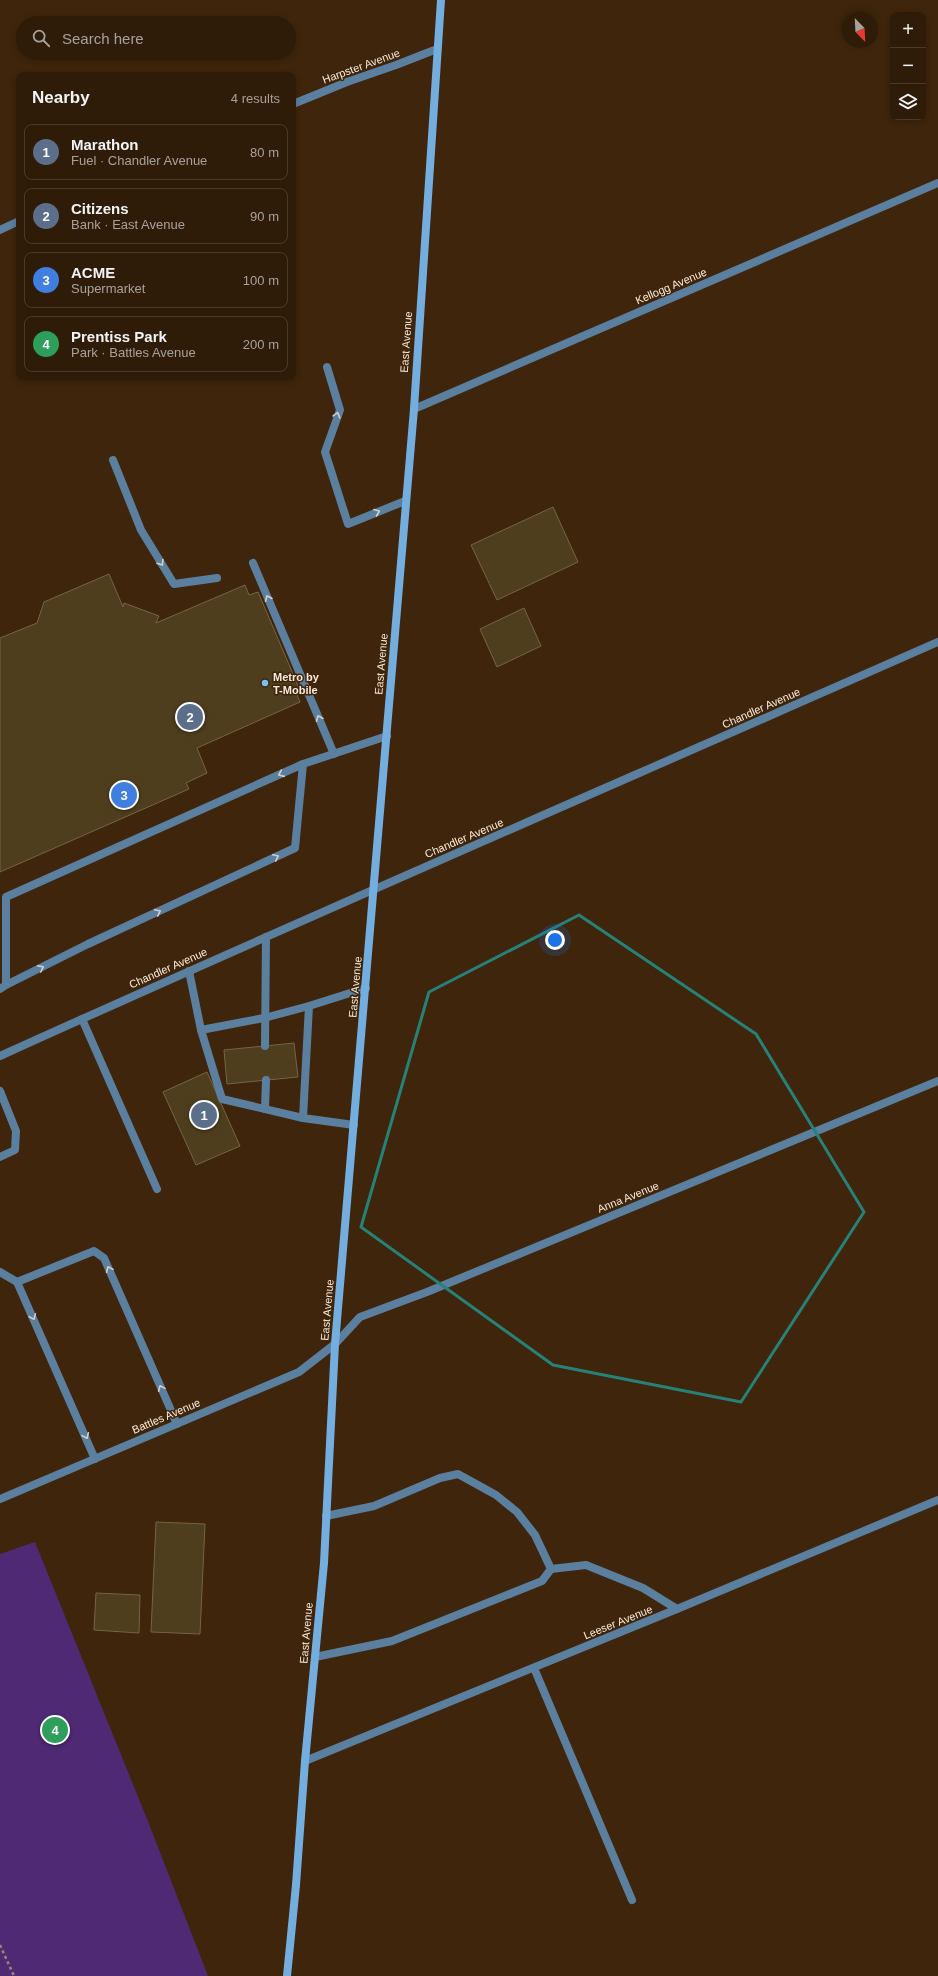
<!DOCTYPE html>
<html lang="en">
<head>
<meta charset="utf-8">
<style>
  body { margin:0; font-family:Helvetica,sans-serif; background:#3a2916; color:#f1f3f6 }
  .controls { position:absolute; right:12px; top:12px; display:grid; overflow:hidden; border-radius:8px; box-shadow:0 2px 6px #0003 }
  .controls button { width:36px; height:36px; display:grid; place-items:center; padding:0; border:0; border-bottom:1px solid #493a29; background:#2e1c08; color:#f1f3f6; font:20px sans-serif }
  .compass { position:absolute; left:842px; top:12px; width:36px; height:36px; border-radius:50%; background:#2e1c08; box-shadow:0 2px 6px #0003; rotate:156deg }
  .you { position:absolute; left:555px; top:940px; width:14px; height:14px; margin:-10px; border:3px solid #fff; border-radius:50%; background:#1a73e8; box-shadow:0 0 0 6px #1a73e833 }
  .badge { display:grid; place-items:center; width:26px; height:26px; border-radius:50%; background:#8c9099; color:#fff; font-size:13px; font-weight:700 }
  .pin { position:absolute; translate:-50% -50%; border:2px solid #fff; box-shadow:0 1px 4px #0006 }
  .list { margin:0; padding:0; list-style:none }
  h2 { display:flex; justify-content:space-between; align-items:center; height:52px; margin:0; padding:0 16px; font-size:17px }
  h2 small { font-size:13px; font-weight:400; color:#a7a19c }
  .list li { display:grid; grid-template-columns:26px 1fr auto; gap:12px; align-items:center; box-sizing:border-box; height:56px; margin:0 8px 8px; padding:0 8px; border:1px solid #493a29; border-radius:8px }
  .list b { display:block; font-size:15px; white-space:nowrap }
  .list p { margin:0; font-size:13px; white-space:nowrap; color:#a7a19c }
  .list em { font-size:13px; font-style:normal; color:#a7a19c }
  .icon { flex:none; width:22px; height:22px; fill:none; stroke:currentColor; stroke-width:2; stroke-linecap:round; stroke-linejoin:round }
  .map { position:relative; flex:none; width:938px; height:1976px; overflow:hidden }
  .search { position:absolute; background:#2e1c08; box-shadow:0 2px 6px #0003; left:16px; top:16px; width:280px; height:44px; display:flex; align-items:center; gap:10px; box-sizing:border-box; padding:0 14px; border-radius:22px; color:#a7a19c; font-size:15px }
  .panel { position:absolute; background:#2e1c08; box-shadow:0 2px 6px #0003; left:16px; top:72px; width:280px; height:308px; border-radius:8px }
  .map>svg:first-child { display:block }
</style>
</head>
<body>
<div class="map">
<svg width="938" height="1976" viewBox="0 0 938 1976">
  <rect width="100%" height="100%" fill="#3e250b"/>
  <!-- green -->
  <polygon fill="#502975" points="35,1542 149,1824 208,1976 0,1976 0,1554"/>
  <!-- building -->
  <g fill="#4e3e1d" stroke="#766543">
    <polygon points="553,507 578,562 497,600 471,545"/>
    <polygon points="109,574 123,607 124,603 159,616 156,623 245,585 249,595 258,592 299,688 295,690 300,702 197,748 207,773 186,783 189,789 0,872 0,638 37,623 44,602"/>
    <polygon points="524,608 541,646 497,667 480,629"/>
    <polygon points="294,1043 298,1077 227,1084 224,1050"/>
    <polygon points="207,1072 240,1146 196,1165 163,1092"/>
    <polygon points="156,1522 205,1524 200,1634 151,1632"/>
    <polygon points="96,1593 140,1595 139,1633 94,1630"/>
  </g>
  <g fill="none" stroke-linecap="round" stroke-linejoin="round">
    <!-- path -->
    <polyline stroke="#9c8773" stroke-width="2.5" stroke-dasharray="3 3" stroke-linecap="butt" points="0,1945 14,1976"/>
    <!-- service -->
    <g stroke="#5b7f9e" stroke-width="8">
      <polyline points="327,367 340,410 325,452 348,524 405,501"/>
      <polyline points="113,460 141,530 174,584 217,578"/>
      <polyline points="253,563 334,754"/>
      <polyline points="303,764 387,736"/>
      <polyline points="189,971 201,1030"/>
      <polyline points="0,989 6,985 88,944 295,848 303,764 6,897 6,985"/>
      <polyline points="82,1019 157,1189"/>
      <polyline points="265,1046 266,937"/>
      <polyline points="0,1091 16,1131 15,1150 0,1157"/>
      <polyline points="265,1109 266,1080"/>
      <polyline points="303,1118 222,1099 201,1030 264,1018 309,1006"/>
      <polyline points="354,1125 303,1118 309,1006 366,988"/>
      <polyline points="0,1272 17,1282 95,1459"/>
      <polyline points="17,1282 94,1251 104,1258 177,1424"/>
      <polyline points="551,1569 586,1565 643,1588 677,1609"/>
      <polyline points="315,1657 392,1641 542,1581 551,1569 535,1535 517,1512 496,1495 458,1474 440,1478 374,1506 326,1516"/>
      <polyline points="534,1668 632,1900"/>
    </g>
    <!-- minor -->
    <g stroke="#5b7f9e" stroke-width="8">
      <polyline points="293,104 347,82 396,65 437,49"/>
      <polyline points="0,230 19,221"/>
      <polyline points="414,409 938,183"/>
      <path d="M0,1056C311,915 625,780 938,642"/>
      <polyline points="335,1344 360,1317 427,1292 938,1081"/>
      <polyline points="305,1761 677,1609 938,1500"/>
    </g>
    <!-- tertiary -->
    <polyline stroke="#5b7f9e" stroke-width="8" points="0,1499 299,1372 335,1344"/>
    <!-- secondary -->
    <polyline stroke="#73aedf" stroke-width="8" points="287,1976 296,1885 305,1761 324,1563 335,1344 414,409 441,0"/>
  </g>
  <!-- one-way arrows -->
  <defs><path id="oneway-chevron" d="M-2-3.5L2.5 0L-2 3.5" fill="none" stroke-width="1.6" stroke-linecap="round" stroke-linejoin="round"/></defs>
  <g stroke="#d2cfcc">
    <use href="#oneway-chevron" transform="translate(337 415) rotate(-74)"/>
    <use href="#oneway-chevron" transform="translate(377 512) rotate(-22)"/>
    <use href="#oneway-chevron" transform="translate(161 563) rotate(58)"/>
    <use href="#oneway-chevron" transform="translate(268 598) rotate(-113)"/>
    <use href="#oneway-chevron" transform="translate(319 718) rotate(-113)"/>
    <use href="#oneway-chevron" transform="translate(281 774) rotate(156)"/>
    <use href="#oneway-chevron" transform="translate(276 857) rotate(-25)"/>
    <use href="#oneway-chevron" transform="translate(158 912) rotate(-25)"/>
    <use href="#oneway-chevron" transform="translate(41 968) rotate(-27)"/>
    <use href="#oneway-chevron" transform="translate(109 1269) rotate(-114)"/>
    <use href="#oneway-chevron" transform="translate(33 1317) rotate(66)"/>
    <use href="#oneway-chevron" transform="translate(161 1388) rotate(-114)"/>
    <use href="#oneway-chevron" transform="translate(86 1436) rotate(66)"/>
  </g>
  <!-- marked area -->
  <path fill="none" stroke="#268279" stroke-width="3" stroke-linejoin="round" d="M579,915L756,1034L864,1212L741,1402L553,1365L361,1227L429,992Z"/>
  <!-- markers -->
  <circle fill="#79bff8" stroke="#3e250b" stroke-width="1.5" cx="265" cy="683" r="4"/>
  <g text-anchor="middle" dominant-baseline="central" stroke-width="3" stroke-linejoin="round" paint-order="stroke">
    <!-- street labels -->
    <g font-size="11" fill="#faeadb" stroke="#3e250b">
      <text transform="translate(361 66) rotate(-20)">Harpster Avenue</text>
      <text transform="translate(671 286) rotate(-23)">Kellogg Avenue</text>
      <text transform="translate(406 342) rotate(-86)">East Avenue</text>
      <text transform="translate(381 664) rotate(-85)">East Avenue</text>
      <text transform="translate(761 708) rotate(-24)">Chandler Avenue</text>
      <text transform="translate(464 838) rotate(-23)">Chandler Avenue</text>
      <text transform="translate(168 968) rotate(-24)">Chandler Avenue</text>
      <text transform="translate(355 987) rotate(-85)">East Avenue</text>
      <text transform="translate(628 1197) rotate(-22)">Anna Avenue</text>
      <text transform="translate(327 1310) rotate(-85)">East Avenue</text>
      <text transform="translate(166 1416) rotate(-23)">Battles Avenue</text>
      <text transform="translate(618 1622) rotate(-22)">Leeser Avenue</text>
      <text transform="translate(306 1633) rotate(-85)">East Avenue</text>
    </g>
    <!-- poi labels -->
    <g font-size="11" font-weight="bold" fill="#faeadb" stroke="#3e250b" text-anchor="start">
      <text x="273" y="677">Metro by<tspan x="273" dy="13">T-Mobile</tspan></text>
    </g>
  </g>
</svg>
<div class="controls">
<button>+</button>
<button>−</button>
<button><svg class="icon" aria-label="layers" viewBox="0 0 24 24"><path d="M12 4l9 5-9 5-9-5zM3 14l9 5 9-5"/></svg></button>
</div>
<svg class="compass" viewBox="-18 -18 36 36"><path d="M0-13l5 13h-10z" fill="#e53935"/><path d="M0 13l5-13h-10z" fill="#a7a19c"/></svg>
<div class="you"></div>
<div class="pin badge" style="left:204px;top:1115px;background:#5c6f8a">1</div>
<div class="pin badge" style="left:190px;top:717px;background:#5c6f8a">2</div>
<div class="pin badge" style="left:124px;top:795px;background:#3f7fe0">3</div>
<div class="pin badge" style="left:55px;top:1730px;background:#2e9e5b">4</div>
<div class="search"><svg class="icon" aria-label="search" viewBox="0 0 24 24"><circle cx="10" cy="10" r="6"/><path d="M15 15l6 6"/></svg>Search here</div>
<section class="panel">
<h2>Nearby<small>4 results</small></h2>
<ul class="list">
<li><span class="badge" style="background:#5c6f8a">1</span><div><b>Marathon</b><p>Fuel · Chandler Avenue</p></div><em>80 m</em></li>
<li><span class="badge" style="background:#5c6f8a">2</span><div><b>Citizens</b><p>Bank · East Avenue</p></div><em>90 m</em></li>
<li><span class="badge" style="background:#3f7fe0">3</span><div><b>ACME</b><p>Supermarket</p></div><em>100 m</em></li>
<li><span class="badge" style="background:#2e9e5b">4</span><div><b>Prentiss Park</b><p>Park · Battles Avenue</p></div><em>200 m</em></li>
</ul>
</section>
</div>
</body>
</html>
